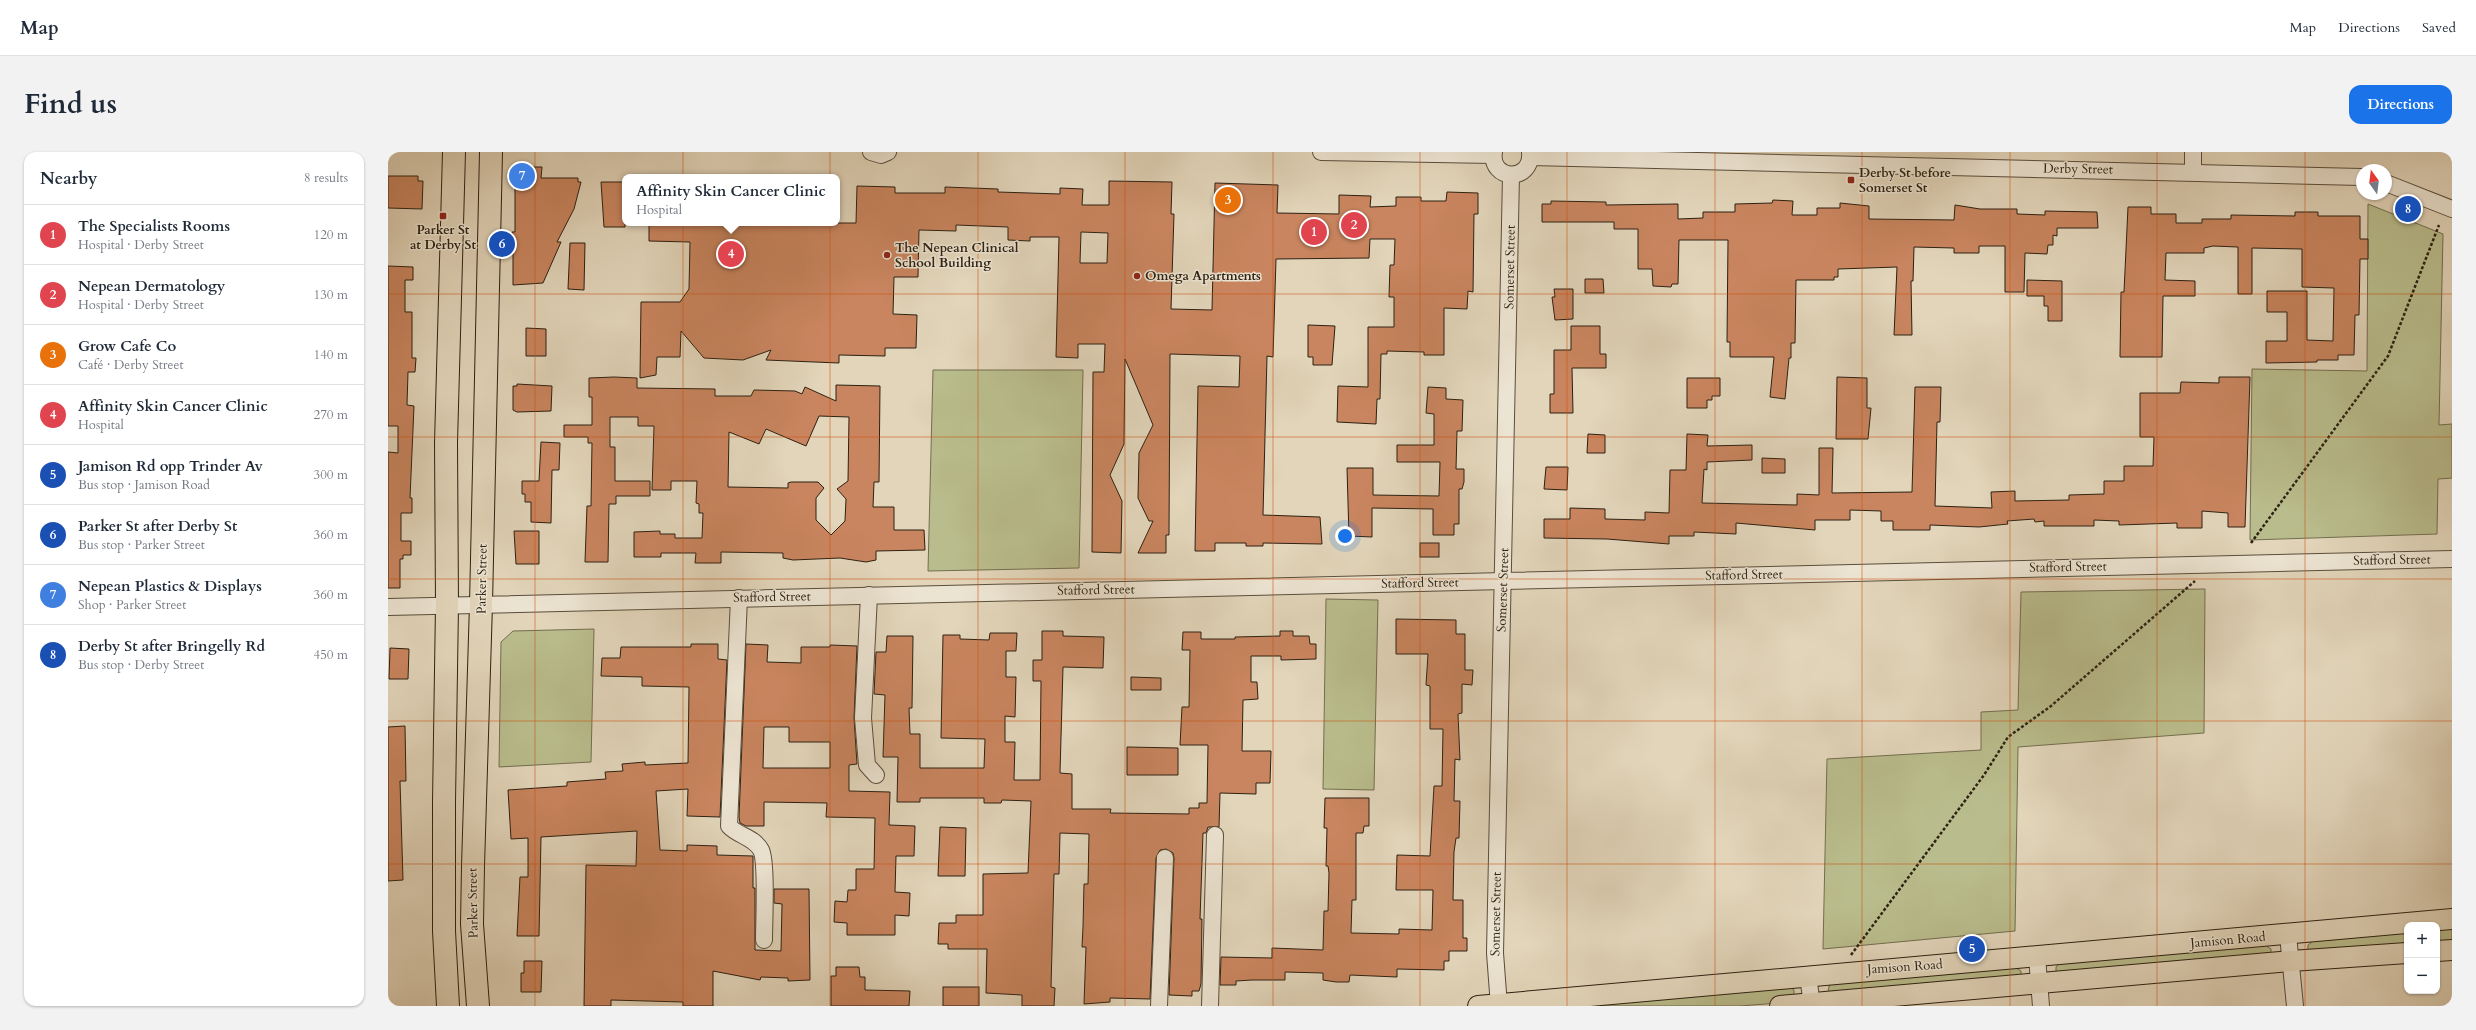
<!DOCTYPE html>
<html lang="en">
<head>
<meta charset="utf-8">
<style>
  body { margin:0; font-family:Cardo,serif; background:#f2f2f3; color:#1f2937 }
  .controls { position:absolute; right:12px; bottom:12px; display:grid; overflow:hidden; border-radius:8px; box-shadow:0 1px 3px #0004 }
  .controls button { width:36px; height:36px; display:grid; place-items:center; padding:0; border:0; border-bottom:1px solid #e0e1e3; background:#fff; color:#1f2937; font:20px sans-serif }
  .compass { position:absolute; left:1968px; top:12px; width:36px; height:36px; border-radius:50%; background:#fff; box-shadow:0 1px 3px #0004; rotate:346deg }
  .you { position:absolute; left:957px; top:384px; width:14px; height:14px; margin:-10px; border:3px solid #fff; border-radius:50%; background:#1a73e8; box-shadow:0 0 0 6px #1a73e833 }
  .badge { display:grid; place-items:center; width:26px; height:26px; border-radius:50%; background:#1a73e8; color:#fff; font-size:13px; font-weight:700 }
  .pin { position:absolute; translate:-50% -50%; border:2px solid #fff; box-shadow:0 1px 4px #0006 }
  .popup { position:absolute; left:234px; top:22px; width:218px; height:52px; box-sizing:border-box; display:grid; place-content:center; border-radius:8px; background:#fff; filter:drop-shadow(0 1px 3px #0005); font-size:13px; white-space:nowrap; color:#747a83 }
  .popup b { font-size:15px; color:#1f2937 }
  .popup::after { content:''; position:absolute; left:50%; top:100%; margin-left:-8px; border:8px solid transparent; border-top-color:#fff }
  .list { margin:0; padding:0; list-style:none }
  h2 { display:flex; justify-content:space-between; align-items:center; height:52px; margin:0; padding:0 16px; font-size:17px }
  h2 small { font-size:13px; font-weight:400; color:#747a83 }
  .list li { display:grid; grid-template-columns:26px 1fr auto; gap:12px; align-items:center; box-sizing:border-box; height:60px; padding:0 16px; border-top:1px solid #e0e1e3 }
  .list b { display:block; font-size:15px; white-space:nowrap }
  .list p { margin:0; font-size:13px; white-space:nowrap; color:#747a83 }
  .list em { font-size:13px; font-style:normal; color:#747a83 }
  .map { position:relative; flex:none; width:2064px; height:854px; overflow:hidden; border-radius:12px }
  header { display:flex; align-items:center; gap:24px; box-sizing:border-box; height:56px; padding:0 20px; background:#fff; border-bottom:1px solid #e0e1e3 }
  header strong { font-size:19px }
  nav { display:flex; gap:22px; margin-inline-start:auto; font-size:14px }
  .intro { display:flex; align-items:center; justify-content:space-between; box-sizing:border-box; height:96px; padding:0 24px }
  h1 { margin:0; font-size:28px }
  .button { padding:10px 18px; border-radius:12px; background:#1a73e8; color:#fff; font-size:14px; font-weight:700 }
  main { display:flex; gap:24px; padding:0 24px }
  aside { flex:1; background:#fff; border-radius:12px; box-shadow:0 1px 3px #0004 }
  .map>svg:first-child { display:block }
</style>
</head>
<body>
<header>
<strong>Map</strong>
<nav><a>Map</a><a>Directions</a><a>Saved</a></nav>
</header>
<div class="intro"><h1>Find us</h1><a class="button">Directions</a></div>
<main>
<aside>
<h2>Nearby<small>8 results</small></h2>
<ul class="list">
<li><span class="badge" style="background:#e0444e">1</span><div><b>The Specialists Rooms</b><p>Hospital · Derby Street</p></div><em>120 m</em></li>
<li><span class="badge" style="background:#e0444e">2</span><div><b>Nepean Dermatology</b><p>Hospital · Derby Street</p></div><em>130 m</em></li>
<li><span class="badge" style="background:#e8710a">3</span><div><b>Grow Cafe Co</b><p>Café · Derby Street</p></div><em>140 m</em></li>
<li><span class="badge" style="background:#e0444e">4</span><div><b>Affinity Skin Cancer Clinic</b><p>Hospital</p></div><em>270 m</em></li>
<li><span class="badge" style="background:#1a4fb4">5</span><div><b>Jamison Rd opp Trinder Av</b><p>Bus stop · Jamison Road</p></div><em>300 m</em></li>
<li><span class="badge" style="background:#1a4fb4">6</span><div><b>Parker St after Derby St</b><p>Bus stop · Parker Street</p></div><em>360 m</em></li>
<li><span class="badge" style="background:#3f7fe0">7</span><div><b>Nepean Plastics &amp; Displays</b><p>Shop · Parker Street</p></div><em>360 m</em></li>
<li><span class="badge" style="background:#1a4fb4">8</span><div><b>Derby St after Bringelly Rd</b><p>Bus stop · Derby Street</p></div><em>450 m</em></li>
</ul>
</aside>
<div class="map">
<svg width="2064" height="854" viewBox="0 0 2064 854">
  <rect width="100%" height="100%" fill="#e2d5ba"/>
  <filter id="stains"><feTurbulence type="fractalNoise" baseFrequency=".005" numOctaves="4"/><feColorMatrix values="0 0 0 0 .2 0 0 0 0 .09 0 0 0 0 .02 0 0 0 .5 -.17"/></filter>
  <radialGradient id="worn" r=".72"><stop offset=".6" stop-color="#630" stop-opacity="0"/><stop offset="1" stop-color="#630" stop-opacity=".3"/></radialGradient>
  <!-- green -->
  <g fill="#b9bc8c" stroke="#736e4f">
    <polygon points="1980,52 2055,82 2051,273 2064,272 2064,326 2050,327 2049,382 1862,388 1864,217 1979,219"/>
    <polygon points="545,218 695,218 691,416 540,419"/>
    <polygon points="1817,437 1816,581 1630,595 1627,779 1435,797 1439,607 1593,598 1593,560 1630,558 1633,440"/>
    <polygon points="938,447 990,448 986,638 935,637"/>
    <polygon points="206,477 203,610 111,615 113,490 125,479"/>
    <polygon points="2064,776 2064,792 2049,793 2049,778"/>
    <polygon points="2019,780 2019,796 1920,799 1920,793 1925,789"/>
    <polygon points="1877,793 1883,797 1883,804 1668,821 1668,815 1673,810"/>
    <polygon points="1627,815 1633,819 1633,826 1440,841 1441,834 1447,830"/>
    <polygon points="1401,834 1406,838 1406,846 1403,850 1352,854 1174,854"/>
  </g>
  <!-- building -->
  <g fill="#c9855f" stroke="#2d2112" fill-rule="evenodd">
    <polygon points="127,15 154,15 153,26 190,26 190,30 193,30 186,57 169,90 173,90 155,131 125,133 125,98 124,98 124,80 127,80"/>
    <polygon points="0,24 30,24 30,29 35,29 34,57 0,56"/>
    <path d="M721,29L784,30L783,62H786L783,157L824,158L827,31L890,33L889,61L951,62V43L983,44L982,55L1008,54V45H1033V49H1058L1059,40L1090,41V62H1086L1085,140L1080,139L1079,157L1056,156V203H1036V200L999,199V202H993L992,247H989L988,272L949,270L950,234L980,235V175H1006V145H1001L1002,113H1006L1007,87H982L981,106L888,107L885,205L879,204L875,363L932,365L934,392L875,391V394H858V391H827V399H807L810,234L851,235L852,204L782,202L781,383H778V401H750L765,369H761L750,346L751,301L765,273L737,207L736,292L722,323L734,349L733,401L704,400L705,220H716L717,192H690V206L668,205L671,85H642V89L620,88V75L568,73V79L531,78L530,125H506L505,162L529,163L528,196H497V204L451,203V211L378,208L383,198L355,208L316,206L293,179L292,205H269L268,223L252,226L253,150H292L301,137L302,90L261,89V71H468L469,34L507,35V41H557V35L610,37V40L672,42V36L695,37L694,53H721ZM693,80L720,81L719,111H692Z"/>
    <polygon points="213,30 237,30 237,75 216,75"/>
    <polygon points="1385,48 1405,49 1404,63 1429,63 1429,56 1452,56 1452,51 1481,54 1481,67 1566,68 1567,53 1592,57 1629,57 1629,62 1657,63 1657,59 1709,60 1710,76 1669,76 1669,84 1665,83 1665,93 1660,93 1659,102 1637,101 1636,140 1617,140 1617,94 1591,94 1591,101 1566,101 1566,96 1526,95 1525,129 1523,129 1524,183 1506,183 1509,115 1450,117 1450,125 1446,125 1446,128 1408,128 1407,191 1403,191 1403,206 1401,206 1397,247 1382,245 1386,205 1342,205 1342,190 1339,190 1340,88 1291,88 1290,132 1284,132 1283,135 1265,134 1264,117 1250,117 1250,77 1226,77 1226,70 1154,70 1154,52 1163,52 1163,49 1218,50 1218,53 1290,52 1290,67 1315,66 1315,60 1347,60 1347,52 1384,51"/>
    <polygon points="1740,55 1763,55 1763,62 1788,62 1788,71 1814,71 1814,67 1843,67 1843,63 1907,64 1907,60 1930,60 1930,64 1972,64 1972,87 1980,87 1980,107 1972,107 1971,163 1967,163 1966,203 1950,203 1950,208 1929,208 1929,210 1878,211 1878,189 1899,189 1899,160 1879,160 1879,139 1919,139 1919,188 1945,189 1946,136 1914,135 1914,97 1864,96 1864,142 1850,142 1850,95 1825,94 1816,96 1816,101 1778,101 1777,128 1807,129 1807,144 1775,144 1774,205 1732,205 1733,140 1736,140"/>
    <polygon points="182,91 197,91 196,138 180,137"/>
    <polygon points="0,114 25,115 25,128 17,128 17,160 24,160 24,206 28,206 27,220 20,220 19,253 26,254 22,346 24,346 24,361 13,361 13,389 23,389 23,403 15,403 15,407 12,407 12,436 0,436 0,300 10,301 10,274 0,274"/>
    <polygon points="1197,127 1215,127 1216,141 1197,141"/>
    <polygon points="1639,128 1674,129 1674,169 1660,169 1660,154 1656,154 1656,144 1639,144"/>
    <polygon points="1166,137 1185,137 1185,167 1167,168 1164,145 1167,145"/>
    <polygon points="920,173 947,174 944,213 925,213 925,205 920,205"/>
    <polygon points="1183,174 1212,174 1212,202 1218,202 1218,216 1184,216 1185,261 1162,261 1162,242 1166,242 1166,198 1183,198"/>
    <polygon points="138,176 158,177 158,204 138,204"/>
    <path d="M226,225L249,226V236L327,237V244H363L366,238L407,239L414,242L417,235L448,249V233L492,234L491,330H486L485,355H506V378H536L537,398L488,399V408L478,410L452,406L405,408L395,406V401L333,400V411H307L308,401H273V405H246V380L272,379V382H287V386H314L315,361H311V352L308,351L309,329H283V338H264L266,274H250V265H222V295H227V329H262V344H228V352H221L220,410H197L199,354H203L204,291H200V285H176V273H204V245H201V226ZM431,264L461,265L460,329L449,337L458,347L457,369L443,383L428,368V346L436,336L430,330H403L400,331V336L340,335L341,280L371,292L378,277L418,294Z"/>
    <polygon points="1449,225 1479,226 1479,256 1483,256 1480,287 1448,287"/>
    <polygon points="1831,225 1862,225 1857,375 1840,375 1840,361 1814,359 1814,376 1789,376 1789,371 1731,373 1731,369 1706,368 1706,374 1656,374 1656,369 1647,370 1646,367 1619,369 1620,372 1591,375 1542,373 1542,378 1505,378 1505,369 1493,369 1493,359 1462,358 1462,368 1427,368 1427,378 1348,371 1348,382 1306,380 1306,384 1281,384 1281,392 1219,387 1156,386 1156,367 1182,367 1182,356 1217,357 1217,367 1257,368 1257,360 1281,361 1282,318 1298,318 1299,282 1320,283 1319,294 1364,293 1364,308 1319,310 1319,318 1316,317 1314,351 1409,353 1409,342 1431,343 1431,296 1445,296 1444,341 1524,340 1527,235 1553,235 1552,270 1549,270 1547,354 1604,356 1603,340 1627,339 1627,349 1681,348 1681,343 1716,342 1716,329 1736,329 1736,314 1765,314 1766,285 1752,285 1752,241 1792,241 1793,230 1831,231"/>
    <polygon points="1299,226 1332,226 1332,244 1324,244 1324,248 1319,248 1319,256 1299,256"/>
    <polygon points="129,232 164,234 163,259 129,260 125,258 125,234 129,234"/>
    <polygon points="1040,235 1058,236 1058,247 1075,248 1074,279 1069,279 1068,317 1076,317 1076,330 1074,337 1071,337 1071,372 1066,372 1066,383 1045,383 1045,357 984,356 984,385 961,384 959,316 985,316 985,343 1051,344 1052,310 1009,310 1009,293 1046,293 1046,262 1038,261"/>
    <polygon points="1200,282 1217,283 1217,301 1199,301"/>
    <polygon points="153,290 172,291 171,318 164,318 163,371 143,370 143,350 137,350 137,342 134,342 134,329 151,329"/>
    <polygon points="1374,306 1397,307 1397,321 1374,321"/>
    <polygon points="1158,315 1180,315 1179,338 1156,337"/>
    <polygon points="126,379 151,379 151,412 128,412"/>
    <rect x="1032" y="391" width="19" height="14"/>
    <polygon points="1008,467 1068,468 1068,482 1077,482 1077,518 1085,518 1084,533 1074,532 1074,561 1070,562 1072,608 1067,607 1066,649 1072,649 1071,686 1068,686 1066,700 1065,748 1075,748 1075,786 1079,786 1079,799 1061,799 1061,809 1056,809 1056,818 1009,817 1009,825 962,823 961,830 948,830 935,828 935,821 897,820 897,828 864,828 848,829 848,833 832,833 833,805 884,806 884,796 935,798 936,759 940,759 941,721 940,714 938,714 939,676 936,676 937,646 981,646 981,674 976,674 975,681 968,681 968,748 964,748 963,781 1011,782 1011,777 1044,778 1045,738 1008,738 1009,703 1042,704 1046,634 1054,634 1055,577 1042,577 1042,534 1038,533 1040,502 1008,502"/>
    <polygon points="654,479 675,479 675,484 716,485 715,516 675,515 672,621 684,622 684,657 723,657 722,661 801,662 801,656 811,656 811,651 819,651 820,593 792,593 794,555 801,555 802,498 794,498 795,480 813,480 813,487 847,487 847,485 892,484 892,479 905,479 905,484 921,484 922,492 928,492 928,507 893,508 893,504 863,504 863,530 869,530 870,547 855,548 854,599 883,599 882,631 868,631 868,642 832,641 831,675 820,675 818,681 815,681 812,767 814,767 813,832 811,839 804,839 804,844 781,843 786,706 785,701 778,697 772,698 768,706 762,847 722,846 722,850 696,852 698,795 694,795 695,775 696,732 700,732 701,682 672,681 671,722 666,722 663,835 667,836 666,854 634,854 634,843 598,841 599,797 560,797 560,792 550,792 551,771 568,771 568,763 595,763 595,722 640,721 643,649 614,648 613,651 596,651 596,646 532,646 532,650 509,650 510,605 495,605 497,543 486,542 488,500 498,500 499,484 525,484 524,556 521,556 522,582 532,582 532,616 596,616 597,587 553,586 555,483 572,483 572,487 601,488 602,481 629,481 628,499 618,499 618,525 628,525 627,565 617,564 617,590 627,590 626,628 652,628 653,529 645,529 645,508 654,508"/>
    <polygon points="303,492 330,492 330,507 339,508 332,665 299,664 300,637 268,639 272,698 299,699 299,693 329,694 329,703 365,704 365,736 367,736 367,798 393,799 394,752 386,751 386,737 421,737 422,828 400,829 400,826 373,825 372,828 325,819 325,854 295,854 295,850 223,848 223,854 196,854 198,713 248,714 249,679 153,685 151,784 129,784 132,725 140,725 140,686 123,687 120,638 179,634 179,630 218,627 217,620 235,619 234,612 257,610 257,613 300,611 301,535 254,534 254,525 213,524 214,506 232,506 233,495 303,495"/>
    <path d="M358,492L380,493L379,510L413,511V495H442V493L469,494L466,566L469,612L461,613V639L502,640L501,673L527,674L526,704H508L507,740L522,741L521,764L507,763V783H459V771L446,770L447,749L459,750L460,738H468V717H486L487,666L438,665L439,651L376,650V674H358L352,671L351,665ZM376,575H401V590H442V616H375Z"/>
    <polygon points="2,496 21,497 20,527 1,527"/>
    <polygon points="743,525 773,526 773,538 743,538"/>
    <polygon points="17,574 18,629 12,629 15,728 0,729 0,575"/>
    <polygon points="739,595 790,596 790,623 739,623"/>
    <polygon points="552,675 578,676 577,724 550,724"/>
    <polygon points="136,809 154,809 153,840 133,840 133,821 136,821"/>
    <polygon points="448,815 471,815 472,825 477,825 477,838 522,839 521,854 443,854 443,824 448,824"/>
    <rect x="555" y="835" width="36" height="19"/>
  </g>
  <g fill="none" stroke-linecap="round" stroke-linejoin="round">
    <defs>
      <g id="minor">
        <polyline points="483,0 493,3 500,0"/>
        <polyline points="933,0 1105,3"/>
        <path d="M1106,0C1101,29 1145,31 1142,0"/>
        <polyline points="1143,5 1974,25"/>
        <polyline points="1805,20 1805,0"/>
        <polyline points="1998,31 2064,57"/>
        <polyline points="481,443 475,566 479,613 488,623"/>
        <path d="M351,446L341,674C350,684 366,685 373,698C379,709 376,772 376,788"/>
        <polyline points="0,455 2064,407"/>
        <polyline points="1900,783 1907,854"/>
        <polyline points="1649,805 1653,854"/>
        <polyline points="1420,823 1424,854"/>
        <polyline points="771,854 777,706"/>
        <polyline points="822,854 827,683"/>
        <polyline points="1111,854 1107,801 1123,23"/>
      </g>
      <g id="major">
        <polyline points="2049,799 2064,798"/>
        <polyline points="1090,854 2064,767"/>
        <polyline points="1392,854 1903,809 2019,801"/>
      </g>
      <g id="highway">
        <polyline points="60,854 56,779 56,650 59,453 58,291 66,0"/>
        <polyline points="90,854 84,772 85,714 93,452 103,0"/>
      </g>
    </defs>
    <!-- minor casing -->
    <use href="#minor" stroke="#5a4e3c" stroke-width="18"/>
    <!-- major casing -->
    <use href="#major" stroke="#2d2112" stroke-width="22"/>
    <!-- highway casing -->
    <use href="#highway" stroke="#2d2112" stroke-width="24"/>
    <!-- path -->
    <g stroke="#2d2112" stroke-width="2.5" stroke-dasharray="3 2" stroke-linecap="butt">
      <polyline points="1863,391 2000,204 2051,73"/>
      <polyline points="1463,803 1596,623 1620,585 1663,554 1807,429"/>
    </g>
    <!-- minor -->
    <use href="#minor" stroke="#ece4d2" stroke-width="16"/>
    <!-- major -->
    <use href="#major" stroke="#e2d5ba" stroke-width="20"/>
    <!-- highway -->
    <use href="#highway" stroke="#e2d5ba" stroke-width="22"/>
  </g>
  <!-- grid -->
  <path fill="none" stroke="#cc510d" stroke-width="1" stroke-opacity="0.55" d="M147,0V854M295,0V854M442,0V854M590,0V854M737,0V854M885,0V854M1032,0V854M1179,0V854M1327,0V854M1474,0V854M1622,0V854M1769,0V854M1917,0V854M0,142H2064M0,285H2064M0,427H2064M0,569H2064M0,712H2064"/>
  <!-- markers -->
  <g fill="#8f2418" stroke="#ece4d2" stroke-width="1.5">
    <rect x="1459" y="24" width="8" height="8" rx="2"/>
    <rect x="51" y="60" width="8" height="8" rx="2"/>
    <circle cx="499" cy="103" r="4"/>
    <circle cx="749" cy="124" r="4"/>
  </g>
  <g text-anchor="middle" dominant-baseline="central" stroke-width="3" stroke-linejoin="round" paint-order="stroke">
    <!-- street labels -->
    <g font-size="13" fill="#2d2112" stroke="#ece4d2">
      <text transform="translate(1690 17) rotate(1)">Derby Street</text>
      <text transform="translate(1122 115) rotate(-89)">Somerset Street</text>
      <text transform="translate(2004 408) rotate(-1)">Stafford Street</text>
      <text transform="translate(1680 415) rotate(-1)">Stafford Street</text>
      <text transform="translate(1356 423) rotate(-1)">Stafford Street</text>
      <text transform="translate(94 427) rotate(-89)">Parker Street</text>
      <text transform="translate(1032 431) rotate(-1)">Stafford Street</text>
      <text transform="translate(708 438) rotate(-1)">Stafford Street</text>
      <text transform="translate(1115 438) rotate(-88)">Somerset Street</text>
      <text transform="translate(384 445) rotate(-1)">Stafford Street</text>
      <text transform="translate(85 751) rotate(-91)">Parker Street</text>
      <text transform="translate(1108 762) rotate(-89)">Somerset Street</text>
      <text transform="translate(1840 788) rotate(-5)">Jamison Road</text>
      <text transform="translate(1517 815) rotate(-4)">Jamison Road</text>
    </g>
    <!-- poi labels -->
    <g font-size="13" font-weight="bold" fill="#2d2112" stroke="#ece4d2" text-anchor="start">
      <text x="1471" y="21">Derby St before<tspan x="1471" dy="15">Somerset St</tspan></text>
      <text x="55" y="78" text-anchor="middle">Parker St<tspan x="55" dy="15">at Derby St</tspan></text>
      <text x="507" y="96">The Nepean Clinical<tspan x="507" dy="15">School Building</tspan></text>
      <text x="757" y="124">Omega Apartments</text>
    </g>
  </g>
  <rect width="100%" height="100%" filter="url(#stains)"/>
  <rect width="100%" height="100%" fill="url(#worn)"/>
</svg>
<div class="controls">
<button>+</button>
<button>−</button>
</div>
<svg class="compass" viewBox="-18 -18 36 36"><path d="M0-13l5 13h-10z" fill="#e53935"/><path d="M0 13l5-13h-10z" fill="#747a83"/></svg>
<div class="you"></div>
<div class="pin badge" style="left:926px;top:80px;background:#e0444e">1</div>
<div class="pin badge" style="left:966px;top:73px;background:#e0444e">2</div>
<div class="pin badge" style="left:840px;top:48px;background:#e8710a">3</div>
<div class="pin badge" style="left:343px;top:102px;background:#e0444e">4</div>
<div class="popup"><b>Affinity Skin Cancer Clinic</b>Hospital</div>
<div class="pin badge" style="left:1584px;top:797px;background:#1a4fb4">5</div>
<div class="pin badge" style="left:114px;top:92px;background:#1a4fb4">6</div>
<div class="pin badge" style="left:134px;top:24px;background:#3f7fe0">7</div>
<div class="pin badge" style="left:2020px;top:57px;background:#1a4fb4">8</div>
</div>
</main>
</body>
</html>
